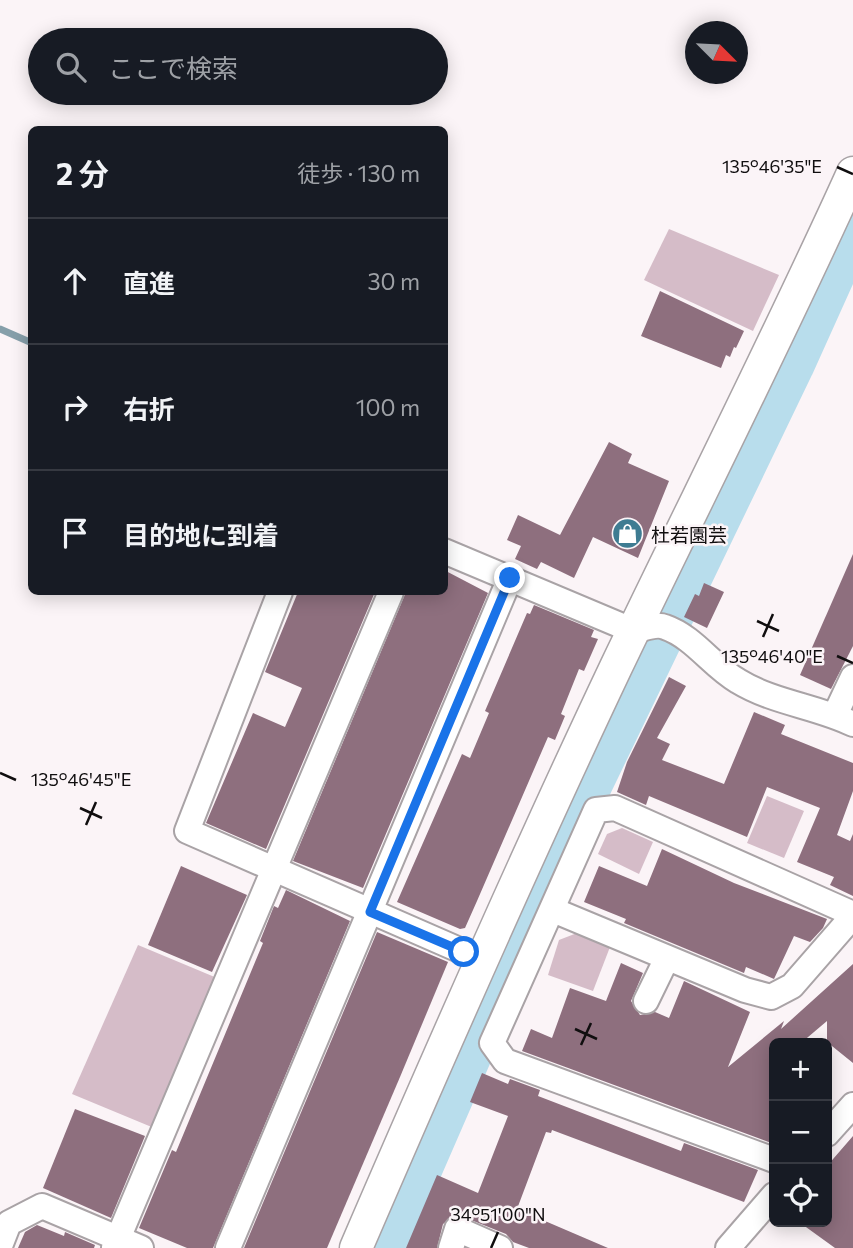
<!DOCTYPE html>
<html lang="ja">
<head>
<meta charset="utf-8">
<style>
  body { margin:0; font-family:Commissioner,"Noto Sans JP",sans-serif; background:#20242c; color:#f1f3f6 }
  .controls { position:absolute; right:21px; bottom:21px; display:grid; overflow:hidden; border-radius:10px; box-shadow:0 4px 18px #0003 }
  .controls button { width:63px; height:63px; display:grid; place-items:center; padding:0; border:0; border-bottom:2px solid #363941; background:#171b24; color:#f1f3f6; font:35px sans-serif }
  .compass { position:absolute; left:685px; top:21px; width:63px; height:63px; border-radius:50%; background:#171b24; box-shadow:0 4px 18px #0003; rotate:114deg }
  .stop { position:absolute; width:21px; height:21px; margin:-16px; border:5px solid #1a73e8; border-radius:50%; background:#fff }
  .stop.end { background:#1a73e8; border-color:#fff; box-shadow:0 2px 7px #0008 }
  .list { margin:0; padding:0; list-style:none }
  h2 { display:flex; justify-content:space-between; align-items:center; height:91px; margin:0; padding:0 28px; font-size:30px }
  h2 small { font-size:23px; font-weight:400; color:#9ea1a6 }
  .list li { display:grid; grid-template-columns:46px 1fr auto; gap:21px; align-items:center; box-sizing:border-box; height:126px; padding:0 28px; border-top:2px solid #363941 }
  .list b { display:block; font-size:26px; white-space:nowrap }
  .list em { font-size:23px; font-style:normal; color:#9ea1a6 }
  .icon { flex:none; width:38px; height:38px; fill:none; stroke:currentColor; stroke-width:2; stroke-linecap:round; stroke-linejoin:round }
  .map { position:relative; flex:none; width:853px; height:1248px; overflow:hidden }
  .search { position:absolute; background:#171b24; box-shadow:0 4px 18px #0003; left:28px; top:28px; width:420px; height:77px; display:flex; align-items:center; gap:18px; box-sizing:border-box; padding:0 24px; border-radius:38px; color:#9ea1a6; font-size:26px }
  .panel { position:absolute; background:#171b24; box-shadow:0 4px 18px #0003; left:28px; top:126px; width:420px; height:469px; border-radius:10px }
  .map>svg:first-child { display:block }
</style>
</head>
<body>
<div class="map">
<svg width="853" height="1248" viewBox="0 0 853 1248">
  <rect width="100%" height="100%" fill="#fbf4f7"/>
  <!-- green -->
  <g fill="#d5bcc8">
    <polygon points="669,229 779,275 753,331 644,280"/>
    <polygon points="767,796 804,811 784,858 747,843"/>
    <polygon points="622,828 653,842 639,874 598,854 607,834"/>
    <polygon points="577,933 610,947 593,991 548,975 559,940"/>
    <polygon points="138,945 217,978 154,1128 72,1094"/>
  </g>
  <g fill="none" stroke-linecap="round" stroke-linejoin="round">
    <!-- stream -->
    <polyline stroke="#869faa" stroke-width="7" points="0,329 32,343"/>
    <!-- river -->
    <polyline stroke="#b8ddec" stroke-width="42" points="387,1248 560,850 793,366 853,233"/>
  </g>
  <!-- building -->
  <g fill="#8e6f7e">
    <polygon points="660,291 744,331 736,348 734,347 730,357 726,355 721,368 641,336"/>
    <polygon points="609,442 632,454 628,463 669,481 638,558 593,537 574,578 541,562 537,569 515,559 521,546 507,540 518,515 560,535"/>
    <polygon points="853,554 853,646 831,689 800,675"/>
    <polygon points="444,570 488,593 363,888 293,861 406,592 444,592"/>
    <polygon points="704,583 724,592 707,628 684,617 695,594 699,596"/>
    <polygon points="298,592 375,592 266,849 206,823 253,713 285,727 302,688 265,672"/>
    <polygon points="534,605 594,630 591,637 598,639 584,671 579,669 561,714 565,716 555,740 548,737 477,901 465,928 460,929 397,902 462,754 470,758 489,713 485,711 527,613 530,614"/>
    <polygon points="669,677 686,686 657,738 670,744 662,760 724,784 754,712 785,725 781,734 853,763 853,791 837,835 850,841 853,834 853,896 830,885 834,877 797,862 820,808 767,787 747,837 649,796 646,805 617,792 627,762"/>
    <polygon points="662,849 734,883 827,919 823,928 810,942 794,936 774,979 746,967 744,973 624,923 626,919 584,902 599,866 647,886"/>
    <polygon points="181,866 247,895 212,972 148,945"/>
    <polygon points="286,890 350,921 213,1248 187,1248 139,1228 172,1150 176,1152 263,943 260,941 274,906 278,908"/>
    <polygon points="377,932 448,962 400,1077 327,1248 244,1248"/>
    <polygon points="621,963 643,973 631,1001 640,1015 655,1012 669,1018 684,981 750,1012 728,1067 784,1021 781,1029 853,964 853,1063 827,1042 827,1021 801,1043 774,1043 774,1144 522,1051 531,1029 552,1038 570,988 606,1001"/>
    <polygon points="482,1073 508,1084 510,1079 540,1090 538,1096 681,1151 684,1143 758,1170 744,1202 552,1130 551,1133 546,1132 517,1209 608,1248 529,1248 513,1242 506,1234 456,1214 443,1224 437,1248 406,1248 437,1175 478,1193 508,1116 470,1102"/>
    <polygon points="75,1109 145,1136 111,1218 43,1188"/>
    <polygon points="853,1136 853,1248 835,1248 799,1222 827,1222 827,1166"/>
    <polygon points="37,1225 64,1236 65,1232 95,1245 94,1248 18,1248 25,1232"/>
  </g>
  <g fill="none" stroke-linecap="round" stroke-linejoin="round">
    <defs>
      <g id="minor">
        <path d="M444,551L634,631C643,629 656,623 665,627C694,637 712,666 738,681C774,703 816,706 853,724"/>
        <polyline points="280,592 187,831 480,959"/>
        <polyline points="835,715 853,677"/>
        <polyline points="553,910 745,990 771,997 792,986 853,916"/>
        <polyline points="646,1001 667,958"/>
        <polyline points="827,1134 853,1105"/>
        <polyline points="774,1160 505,1061 492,1043 596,810 615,808 853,914"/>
        <polyline points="0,1246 9,1223 42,1206 141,1248"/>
        <polyline points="114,1248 391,592"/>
        <polyline points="228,1248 510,578"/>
        <polyline points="451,1248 457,1229 500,1248"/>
        <polyline points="728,1248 774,1195"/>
      </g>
      <path id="tertiary" d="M356,1248C440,1053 525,859 616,667C695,502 778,339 853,173"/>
    </defs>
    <!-- minor casing -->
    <use href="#minor" stroke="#a9a3a6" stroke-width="28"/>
    <!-- tertiary casing -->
    <use href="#tertiary" stroke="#a9a3a6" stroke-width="35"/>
    <!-- minor -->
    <use href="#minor" stroke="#fff" stroke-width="24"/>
    <!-- tertiary -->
    <use href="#tertiary" stroke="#fff" stroke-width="32"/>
  </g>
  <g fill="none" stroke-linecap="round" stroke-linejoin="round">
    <!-- route -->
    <polyline stroke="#1a73e8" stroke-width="9" points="464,952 370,912 510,578"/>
  </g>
  <!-- ticks -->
  <path fill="none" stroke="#100e0f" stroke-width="2.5" d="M837,167L853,174M757,621L779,631M763,637L773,614M837,656L853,663M0,773L16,780M80,808L102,818M86,825L96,802M575,1029L597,1039M581,1045L591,1023M491,1248L498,1232"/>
  <!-- icons -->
  <defs>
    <symbol id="shop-disc" viewBox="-11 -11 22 22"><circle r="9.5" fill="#3e7c92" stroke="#fbf4f7"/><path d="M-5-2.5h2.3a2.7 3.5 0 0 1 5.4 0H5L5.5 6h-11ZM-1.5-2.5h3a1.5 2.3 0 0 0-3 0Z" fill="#fff"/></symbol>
  </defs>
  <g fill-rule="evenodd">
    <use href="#shop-disc" x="610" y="516" width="35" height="35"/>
  </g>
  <g text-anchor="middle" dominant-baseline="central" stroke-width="5" stroke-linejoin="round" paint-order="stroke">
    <!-- poi labels -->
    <g font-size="19" fill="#100e0f" stroke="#fbf4f7" text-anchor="start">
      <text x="651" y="534">杜若園芸</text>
    </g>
  </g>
  <g font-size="18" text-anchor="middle" fill="#100e0f" stroke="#fbf4f7" stroke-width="5" stroke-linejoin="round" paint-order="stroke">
    <text x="772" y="173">135°46'35"E</text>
    <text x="772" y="663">135°46'40"E</text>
    <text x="81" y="786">135°46'45"E</text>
    <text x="498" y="1221">34°51'00"N</text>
  </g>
</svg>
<div class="controls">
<button>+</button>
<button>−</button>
<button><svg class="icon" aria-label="locate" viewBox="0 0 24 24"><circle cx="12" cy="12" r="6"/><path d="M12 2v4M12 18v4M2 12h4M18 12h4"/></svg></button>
</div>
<svg class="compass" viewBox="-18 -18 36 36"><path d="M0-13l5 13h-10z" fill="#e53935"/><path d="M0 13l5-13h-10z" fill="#9ea1a6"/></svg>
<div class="stop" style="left:464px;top:952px"></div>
<div class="stop end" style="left:510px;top:578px"></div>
<div class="search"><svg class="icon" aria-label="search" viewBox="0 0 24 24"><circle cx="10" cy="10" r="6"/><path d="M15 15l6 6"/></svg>ここで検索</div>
<section class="panel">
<h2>2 分<small>徒歩 · 130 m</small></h2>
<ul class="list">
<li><svg class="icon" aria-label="ahead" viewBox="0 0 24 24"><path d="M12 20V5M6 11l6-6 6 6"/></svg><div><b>直進</b></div><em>30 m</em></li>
<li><svg class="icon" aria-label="right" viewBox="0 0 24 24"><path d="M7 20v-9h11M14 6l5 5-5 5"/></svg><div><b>右折</b></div><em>100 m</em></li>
<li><svg class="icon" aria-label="arrive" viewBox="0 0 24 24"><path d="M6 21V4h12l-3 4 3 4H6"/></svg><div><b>目的地に到着</b></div></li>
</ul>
</section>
</div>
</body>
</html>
